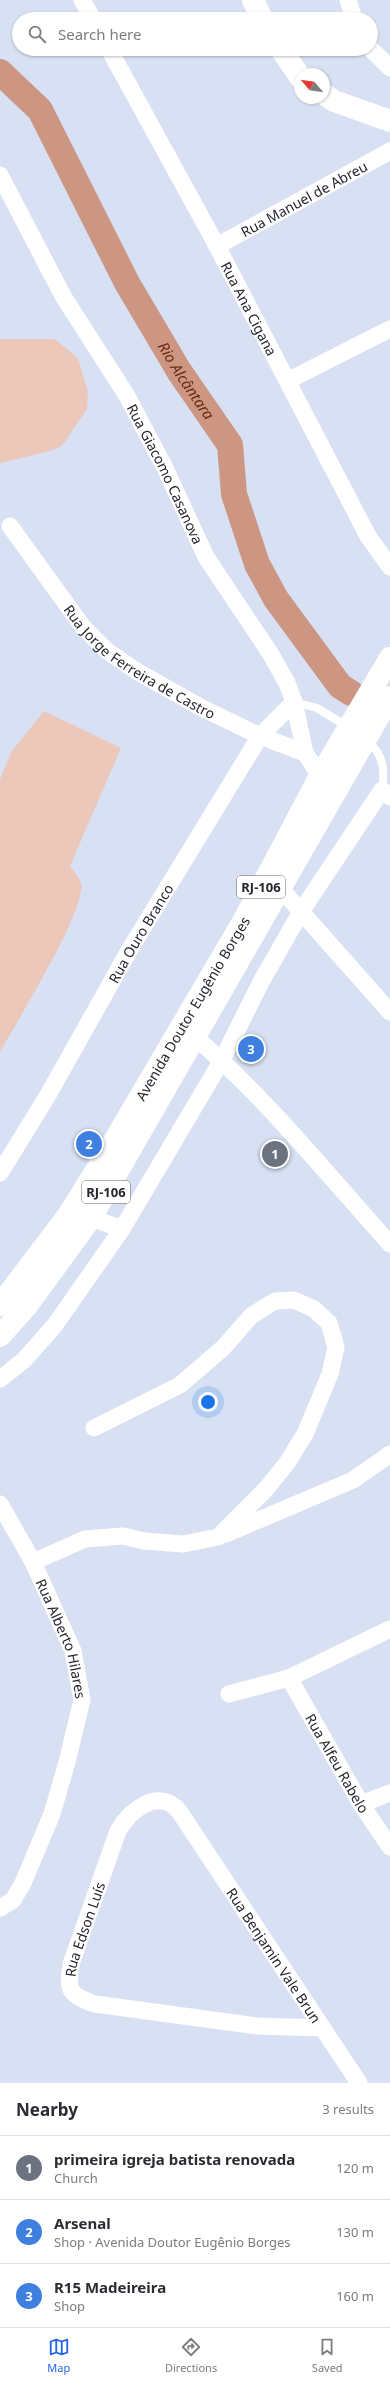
<!DOCTYPE html>
<html lang="en">
<head>
<meta charset="utf-8">
<style>
  body { margin:0; font-family:"Noto Sans",sans-serif; background:#f7f7f7; color:#2b2b33 }
  .compass { position:absolute; left:294px; top:68px; width:36px; height:36px; border-radius:50%; background:#fff; box-shadow:0 1px 3px #0004; rotate:299deg }
  .you { position:absolute; left:208px; top:1402px; width:14px; height:14px; margin:-10px; border:3px solid #fff; border-radius:50%; background:#1a73e8; box-shadow:0 0 0 6px #1a73e833 }
  .badge { display:grid; place-items:center; width:26px; height:26px; border-radius:50%; background:#2563eb; color:#fff; font-size:13px; font-weight:700 }
  .pin { position:absolute; translate:-50% -50%; border:2px solid #fff; box-shadow:0 1px 4px #0006 }
  .list { margin:0; padding:0; list-style:none }
  h2 { display:flex; justify-content:space-between; align-items:center; height:52px; margin:0; padding:0 16px; font-size:17px }
  h2 small { font-size:13px; font-weight:400; color:#7c7c81 }
  .list li { display:grid; grid-template-columns:26px 1fr auto; gap:12px; align-items:center; box-sizing:border-box; height:64px; padding:0 16px; border-top:1px solid #e1e1e2 }
  .list b { display:block; font-size:15px; white-space:nowrap }
  .list p { margin:0; font-size:13px; white-space:nowrap; color:#7c7c81 }
  .list em { font-size:13px; font-style:normal; color:#7c7c81 }
  .icon { flex:none; width:22px; height:22px; fill:none; stroke:currentColor; stroke-width:2; stroke-linecap:round; stroke-linejoin:round }
  .map { position:relative; flex:none; width:390px; height:2083px; overflow:hidden }
  .search { position:absolute; background:#fff; box-shadow:0 1px 3px #0004; left:12px; right:12px; top:12px; height:44px; display:flex; align-items:center; gap:10px; box-sizing:border-box; padding:0 14px; border-radius:22px; color:#7c7c81; font-size:15px }
  .sheet { height:244px; background:#fff }
  nav { display:flex; justify-content:space-around; align-items:center; box-sizing:border-box; height:56px; border-top:1px solid #e1e1e2; background:#fff; font-size:11px; color:#7c7c81 }
  nav a { display:grid; justify-items:center; gap:2px }
  nav .on { color:#2563eb }
  .map>svg:first-child { display:block }
</style>
</head>
<body>
<div class="map">
<svg width="390" height="2083" viewBox="0 0 390 2083">
  <rect width="100%" height="100%" fill="#d8e1f4"/>
  <!-- green -->
  <g fill="#ecc8bb">
    <polygon points="0,339 55,339 78,358 88,392 87,409 62,446 47,452 0,463"/>
    <path d="M44,711L121,748L70,866C73,871 80,878 81,884C86,911 16,1023 0,1052V779L12,751Z"/>
  </g>
  <g fill="none" stroke-linecap="round" stroke-linejoin="round">
    <!-- river -->
    <path stroke="#cc9683" stroke-width="26" id="s1" d="M0,72L40,110L127,283L179,371L230,445L234,494L257,564L276,599L340,686L351,693"/>
    <!-- lane -->
    <g stroke="#fff" stroke-width="8">
      <polyline points="294,702 317,708 348,727"/>
      <path d="M367,741C384,754 385,771 382,790"/>
    </g>
    <!-- street -->
    <g stroke="#fff" stroke-width="17">
      <polyline points="82,0 93,19"/>
      <polyline points="348,0 354,19"/>
      <path id="s2" d="M109,49L217,246L368,536L390,567"/>
      <polyline points="371,49 390,68"/>
      <path id="s3" d="M0,175L63,296L127,396L165,468L206,557L270,653L287,683L294,702L305,753L320,776"/>
      <path id="s4" d="M217,246L390,151"/>
      <polyline points="289,380 390,329"/>
      <path id="s5" d="M10,526L83,627L107,651L138,672L200,707L260,736L305,753"/>
      <polyline points="281,889 390,1012"/>
      <path d="M195,1037C267,1099 327,1174 390,1244"/>
      <path id="s6" d="M0,1173L48,1095L130,949L260,736L294,702"/>
      <polyline points="91,1218 122,1229"/>
      <polyline points="0,1379 24,1360 55,1325 122,1229 222,1060 261,982 302,910 382,790 390,797"/>
      <path id="s7" d="M0,1504L33,1562L73,1651L82,1700L67,1762L52,1814L23,1883L13,1900L0,1908"/>
      <polyline points="226,1534 353,1480 390,1454"/>
      <polyline points="33,1562 85,1539 123,1536 144,1541 183,1544 218,1537 266,1489 287,1463 305,1434 330,1374 336,1347 329,1323 314,1309 294,1300 275,1301 251,1316 223,1348 180,1385 94,1428"/>
      <path id="s8" d="M289,1678L361,1804L390,1847"/>
      <polyline points="229,1694 289,1678 390,1629"/>
      <polyline points="361,1804 390,1793"/>
      <path id="s9" d="M323,2028L257,2026L95,2004C69,1995 67,1991 71,1964L118,1831C130,1810 159,1787 179,1811L359,2083"/>
    </g>
    <!-- secondary -->
    <g stroke="#fff" stroke-width="22">
      <polyline points="253,0 262,19"/>
      <polyline points="281,49 300,77"/>
      <polyline points="324,94 334,101 390,121"/>
    </g>
    <!-- highway -->
    <g stroke="#fff" stroke-width="22">
      <path id="s10" d="M0,1305L67,1217L110,1148L245,918L320,776L390,658"/>
      <polyline points="0,1336 26,1307 91,1218 390,697"/>
    </g>
  </g>
  <g text-anchor="middle" dominant-baseline="central" stroke-width="4" stroke-linejoin="round" paint-order="stroke">
    <!-- shield labels -->
    <g fill="#fff" stroke="#66686d" stroke-width="1">
      <rect x="237" y="876" width="48" height="22" rx="3"/>
      <rect x="82" y="1181" width="48" height="22" rx="3"/>
    </g>
    <g font-size="13" font-weight="bold" fill="#24272e">
      <text x="261" y="887">RJ-106</text>
      <text x="106" y="1192">RJ-106</text>
    </g>
    <!-- street labels -->
    <g font-size="14" fill="#24272e" stroke="#fff">
      <text stroke="none"><textPath href="#s4" startOffset="99">Rua Manuel de Abreu</textPath></text>
      <text stroke="none"><textPath href="#s2" startOffset="295">Rua Ana Cigana</textPath></text>
      <text stroke="none"><textPath href="#s3" startOffset="342">Rua Giacomo Casanova</textPath></text>
      <text stroke="none"><textPath href="#s5" startOffset="191">Rua Jorge Ferreira de Castro</textPath></text>
      <text stroke="none"><textPath href="#s6" startOffset="278">Rua Ouro Branco</textPath></text>
      <text stroke="none"><textPath href="#s10" startOffset="354">Avenida Doutor Eugênio Borges</textPath></text>
      <text stroke="none"><textPath href="#s7" startOffset="149">Rua Alberto Hilares</textPath></text>
      <text stroke="none"><textPath href="#s8" startOffset="98">Rua Alfeu Rabelo</textPath></text>
      <text stroke="none"><textPath href="#s9" startOffset="321">Rua Edson Luís</textPath></text>
      <text stroke="none"><textPath href="#s9" startOffset="674">Rua Benjamin Vale Brun</textPath></text>
    </g>
    <!-- water labels -->
    <g font-size="15" font-style="italic" fill="#6b2a11" stroke="#fff">
      <text stroke="none"><textPath href="#s1" startOffset="363">Rio Alcântara</textPath></text>
    </g>
  </g>
</svg>
<svg class="compass" viewBox="-18 -18 36 36"><path d="M0-13l5 13h-10z" fill="#e53935"/><path d="M0 13l5-13h-10z" fill="#7c7c81"/></svg>
<div class="you"></div>
<div class="pin badge" style="left:275px;top:1154px;background:#6b7280">1</div>
<div class="pin badge" style="left:89px;top:1144px;background:#3f7fe0">2</div>
<div class="pin badge" style="left:251px;top:1049px;background:#3f7fe0">3</div>
<div class="search"><svg class="icon" aria-label="search" viewBox="0 0 24 24"><circle cx="10" cy="10" r="6"/><path d="M15 15l6 6"/></svg>Search here</div>
</div>
<section class="sheet">
<h2>Nearby<small>3 results</small></h2>
<ul class="list">
<li><span class="badge" style="background:#6b7280">1</span><div><b>primeira igreja batista renovada</b><p>Church</p></div><em>120 m</em></li>
<li><span class="badge" style="background:#3f7fe0">2</span><div><b>Arsenal</b><p>Shop · Avenida Doutor Eugênio Borges</p></div><em>130 m</em></li>
<li><span class="badge" style="background:#3f7fe0">3</span><div><b>R15 Madeireira</b><p>Shop</p></div><em>160 m</em></li>
</ul>
</section>
<nav>
<a class="on"><svg class="icon" aria-label="map" viewBox="0 0 24 24"><path d="M3 6l6-2 6 2 6-2v14l-6 2-6-2-6 2zM9 4v14M15 6v14"/></svg>Map</a>
<a><svg class="icon" aria-label="directions" viewBox="0 0 24 24"><path d="M12 3l9 9-9 9-9-9zM9 14v-3h6M13 9l2 2-2 2"/></svg>Directions</a>
<a><svg class="icon" aria-label="saved" viewBox="0 0 24 24"><path d="M7 4h10v16l-5-4-5 4z"/></svg>Saved</a>
</nav>
</body>
</html>
